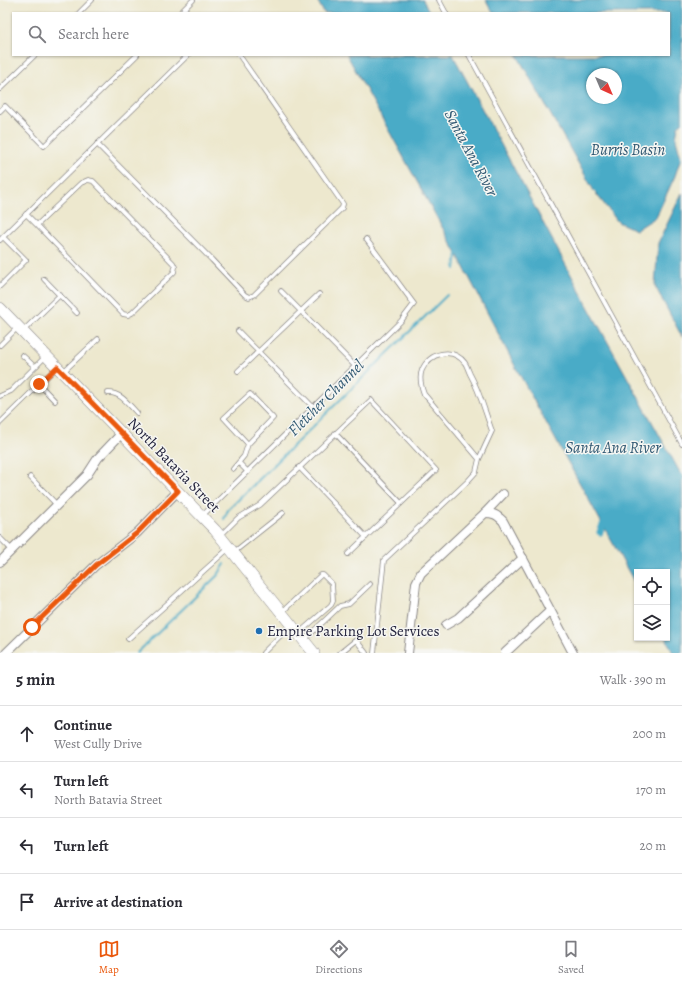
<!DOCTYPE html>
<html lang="en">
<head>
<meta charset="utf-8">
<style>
  body { margin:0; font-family:Alegreya,serif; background:#f7f7f7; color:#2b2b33 }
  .controls { position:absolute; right:12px; bottom:12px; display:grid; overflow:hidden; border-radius:0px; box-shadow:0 1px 3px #0004 }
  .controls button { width:36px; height:36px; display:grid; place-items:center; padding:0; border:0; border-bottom:1px solid #e1e1e2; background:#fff; color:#2b2b33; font:20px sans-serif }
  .compass { position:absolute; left:586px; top:68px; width:36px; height:36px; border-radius:50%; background:#fff; box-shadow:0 1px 3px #0004; rotate:136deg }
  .stop { position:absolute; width:12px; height:12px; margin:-9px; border:3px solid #ea580c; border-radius:50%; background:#fff }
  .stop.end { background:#ea580c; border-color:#fff; box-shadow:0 1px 4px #0008 }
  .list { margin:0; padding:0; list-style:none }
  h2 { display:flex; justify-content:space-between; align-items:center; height:52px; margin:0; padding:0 16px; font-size:17px }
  h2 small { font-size:13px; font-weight:400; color:#7c7c81 }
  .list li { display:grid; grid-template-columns:26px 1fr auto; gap:12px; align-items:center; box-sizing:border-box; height:56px; padding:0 16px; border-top:1px solid #e1e1e2 }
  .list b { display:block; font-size:15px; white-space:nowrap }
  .list p { margin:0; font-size:13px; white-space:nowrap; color:#7c7c81 }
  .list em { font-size:13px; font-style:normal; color:#7c7c81 }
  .icon { flex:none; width:22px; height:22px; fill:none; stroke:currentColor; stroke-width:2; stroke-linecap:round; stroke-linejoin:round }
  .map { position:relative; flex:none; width:682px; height:653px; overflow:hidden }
  .search { position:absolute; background:#fff; box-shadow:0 1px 3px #0004; left:12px; right:12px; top:12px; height:44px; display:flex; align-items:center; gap:10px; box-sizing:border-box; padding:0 14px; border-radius:0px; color:#7c7c81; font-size:15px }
  .sheet { height:276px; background:#fff }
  nav { display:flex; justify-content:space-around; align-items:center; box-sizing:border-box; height:56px; border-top:1px solid #e1e1e2; background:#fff; font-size:11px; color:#7c7c81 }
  nav a { display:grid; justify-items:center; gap:2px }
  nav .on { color:#ea580c }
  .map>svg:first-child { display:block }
</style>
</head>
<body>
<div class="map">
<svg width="682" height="653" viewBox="0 0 682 653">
  <rect width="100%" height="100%" fill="#f6f6f2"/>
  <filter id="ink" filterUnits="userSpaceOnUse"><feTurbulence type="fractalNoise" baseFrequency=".025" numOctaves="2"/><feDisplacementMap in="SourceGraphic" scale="8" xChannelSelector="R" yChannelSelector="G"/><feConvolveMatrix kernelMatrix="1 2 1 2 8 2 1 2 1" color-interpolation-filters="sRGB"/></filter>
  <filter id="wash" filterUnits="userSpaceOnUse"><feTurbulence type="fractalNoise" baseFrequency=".012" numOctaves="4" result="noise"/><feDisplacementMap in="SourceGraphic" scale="16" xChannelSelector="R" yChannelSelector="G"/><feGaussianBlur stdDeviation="0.9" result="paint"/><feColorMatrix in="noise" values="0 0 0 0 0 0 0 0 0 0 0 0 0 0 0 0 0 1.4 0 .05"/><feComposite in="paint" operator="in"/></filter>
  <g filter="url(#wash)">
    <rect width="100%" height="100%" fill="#ede8ce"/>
    <!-- water -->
    <g fill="#48abc7" stroke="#356681" fill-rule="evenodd">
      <polygon points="317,0 423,0 430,13 324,13"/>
      <path d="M486,0H682V123L678,126L676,139L681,158L675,176L656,217L636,230L618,222L594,191L517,55H669V13H493ZM592,74H616V98H592Z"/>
      <polygon points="347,55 453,55 590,310 682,476 682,653 673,653 666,638 667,638 667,572 637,572 637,587 516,368 457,254"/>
      <polygon points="682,193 682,337 655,286 658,243"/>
    </g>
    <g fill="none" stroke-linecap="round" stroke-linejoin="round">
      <!-- stream -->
      <g stroke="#48abc7" stroke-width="2">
        <polyline points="455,269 457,253"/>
        <polyline points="224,519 228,510 447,295"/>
        <polyline points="137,653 218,575 225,564"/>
      </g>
      <!-- canal -->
      <polyline stroke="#48abc7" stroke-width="7" points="600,532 605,521"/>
    </g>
  </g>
  <g filter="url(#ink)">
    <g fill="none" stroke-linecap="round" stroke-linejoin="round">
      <defs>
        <g id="lane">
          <polyline points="439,0 446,13"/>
          <polyline points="79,13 92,0"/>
          <polyline points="180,13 193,0"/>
          <polyline points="469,55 682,444"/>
          <polyline points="0,89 35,55"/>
          <polyline points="0,111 5,106 44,146 137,55"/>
          <polyline points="97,144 212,260 245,295 249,297 254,295 342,208 343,204 239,55"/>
          <polyline points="26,214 37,225 123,314 128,315 132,313 174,272 175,267 173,263 93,181 88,180 81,183 37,225"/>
          <polyline points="0,240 188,55"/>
          <polyline points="44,279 77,313"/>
          <polyline points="0,286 26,260 3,237"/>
          <polyline points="281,291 355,366"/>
          <polyline points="23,331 60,295"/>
          <polyline points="238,331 313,407"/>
          <polyline points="0,345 18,327"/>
          <polyline points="22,355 34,366 37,365 46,356"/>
          <polyline points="238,371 319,294"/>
          <polyline points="63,372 98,339"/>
          <polyline points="39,384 55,401"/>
          <path d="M108,393C121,392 129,405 137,413"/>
          <polyline points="0,396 11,391 37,365"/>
          <polyline points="0,423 57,367"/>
          <polyline points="335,433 401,503"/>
          <polyline points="239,463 248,472"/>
          <polyline points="299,467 366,537"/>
          <polyline points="233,469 244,456 248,444 273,418 250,394 224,418 248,444"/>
          <polyline points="30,477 57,505"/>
          <polyline points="202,516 401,321 414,304 366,239"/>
          <polyline points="221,535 238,518 260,505 371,400 436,470 348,554"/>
          <polyline points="0,538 12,550"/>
          <polyline points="234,552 283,513"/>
          <polyline points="282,612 321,575 323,575 332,584 333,601 331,605 299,633"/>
          <polyline points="128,639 228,549"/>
          <polyline points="304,640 340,606 349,604 370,584"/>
          <polyline points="263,653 291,625"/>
          <polyline points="340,653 356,640 366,653"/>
          <path d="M374,653L384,560L467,482L476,472L479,459L492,431C485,412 480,392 470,374C468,370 467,366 465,363C453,347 430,352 422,370C419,377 421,386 424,394L479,459"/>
        </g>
        <g id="street">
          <path d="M485,513C494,513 497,515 503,521L573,653"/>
          <polyline points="0,562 87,475 98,458 122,433"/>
          <polyline points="446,625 458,618 523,558"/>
          <polyline points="6,653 96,565 137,533 178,491"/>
          <polyline points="408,653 416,583 421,573 485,513 503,494"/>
          <polyline points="505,653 550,611"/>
        </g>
        <polyline id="secondary" points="0,308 215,530 314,653"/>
      </defs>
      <!-- lane casing -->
      <use href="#lane" stroke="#888584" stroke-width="5.5"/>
      <!-- street casing -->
      <use href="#street" stroke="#888584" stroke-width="10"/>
      <!-- secondary casing -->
      <use href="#secondary" stroke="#888584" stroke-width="12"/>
      <!-- lane -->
      <use href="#lane" stroke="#fff" stroke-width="4"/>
      <!-- street -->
      <use href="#street" stroke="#fff" stroke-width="8"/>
      <!-- secondary -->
      <use href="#secondary" stroke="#fff" stroke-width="11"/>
    </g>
  </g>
  <g fill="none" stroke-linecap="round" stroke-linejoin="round" filter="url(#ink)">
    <!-- route -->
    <polyline stroke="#ea580c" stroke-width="5" points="32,627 96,565 137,533 178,491 57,367 39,384"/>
  </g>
  <!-- markers -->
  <circle fill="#1f6fb2" stroke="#f6f6f2" stroke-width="1.5" cx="259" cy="631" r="4"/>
  <g text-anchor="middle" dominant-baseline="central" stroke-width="3" stroke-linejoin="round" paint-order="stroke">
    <!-- street labels -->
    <g font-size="15" fill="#22223b" stroke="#f6f6f2">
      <text transform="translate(174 465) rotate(46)">North Batavia Street</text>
    </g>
    <!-- poi labels -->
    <g font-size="15" fill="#22223b" stroke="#f6f6f2" text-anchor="start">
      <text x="267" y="631">Empire Parking Lot Services</text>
    </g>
    <!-- water labels -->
    <g font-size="16" font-style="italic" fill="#315973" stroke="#f6f6f2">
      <text x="628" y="150">Burris Basin</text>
      <text transform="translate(471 153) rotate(62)">Santa Ana River</text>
      <text transform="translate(326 398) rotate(-45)">Fletcher Channel</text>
      <text x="613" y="448">Santa Ana River</text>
    </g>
  </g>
</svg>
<div class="controls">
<button><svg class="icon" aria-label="locate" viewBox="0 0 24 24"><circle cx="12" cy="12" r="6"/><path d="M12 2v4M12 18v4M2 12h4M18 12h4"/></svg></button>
<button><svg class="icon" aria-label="layers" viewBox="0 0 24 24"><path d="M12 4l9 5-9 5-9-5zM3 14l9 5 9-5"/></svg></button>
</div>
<svg class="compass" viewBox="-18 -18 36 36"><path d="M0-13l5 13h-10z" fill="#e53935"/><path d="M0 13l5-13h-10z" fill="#7c7c81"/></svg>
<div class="stop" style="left:32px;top:627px"></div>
<div class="stop end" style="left:39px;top:384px"></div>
<div class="search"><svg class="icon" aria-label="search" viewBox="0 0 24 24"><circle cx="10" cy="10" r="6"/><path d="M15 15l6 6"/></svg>Search here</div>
</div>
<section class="sheet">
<h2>5 min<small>Walk · 390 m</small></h2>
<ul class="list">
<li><svg class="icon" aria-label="ahead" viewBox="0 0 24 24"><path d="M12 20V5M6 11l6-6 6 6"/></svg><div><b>Continue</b><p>West Cully Drive</p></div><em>200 m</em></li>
<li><svg class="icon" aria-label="left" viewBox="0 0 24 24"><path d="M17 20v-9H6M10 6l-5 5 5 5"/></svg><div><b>Turn left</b><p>North Batavia Street</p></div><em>170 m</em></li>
<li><svg class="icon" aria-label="left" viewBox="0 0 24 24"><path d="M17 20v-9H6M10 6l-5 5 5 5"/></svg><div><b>Turn left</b></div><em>20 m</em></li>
<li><svg class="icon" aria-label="arrive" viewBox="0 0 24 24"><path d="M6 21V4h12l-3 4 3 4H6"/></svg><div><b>Arrive at destination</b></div></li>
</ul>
</section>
<nav>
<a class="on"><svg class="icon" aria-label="map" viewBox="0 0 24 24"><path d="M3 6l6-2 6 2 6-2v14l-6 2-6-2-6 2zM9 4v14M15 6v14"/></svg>Map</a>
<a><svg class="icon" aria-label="directions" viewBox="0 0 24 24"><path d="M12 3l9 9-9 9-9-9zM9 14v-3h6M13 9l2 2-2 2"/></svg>Directions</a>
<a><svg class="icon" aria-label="saved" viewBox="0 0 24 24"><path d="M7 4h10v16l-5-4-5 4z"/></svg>Saved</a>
</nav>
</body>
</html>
